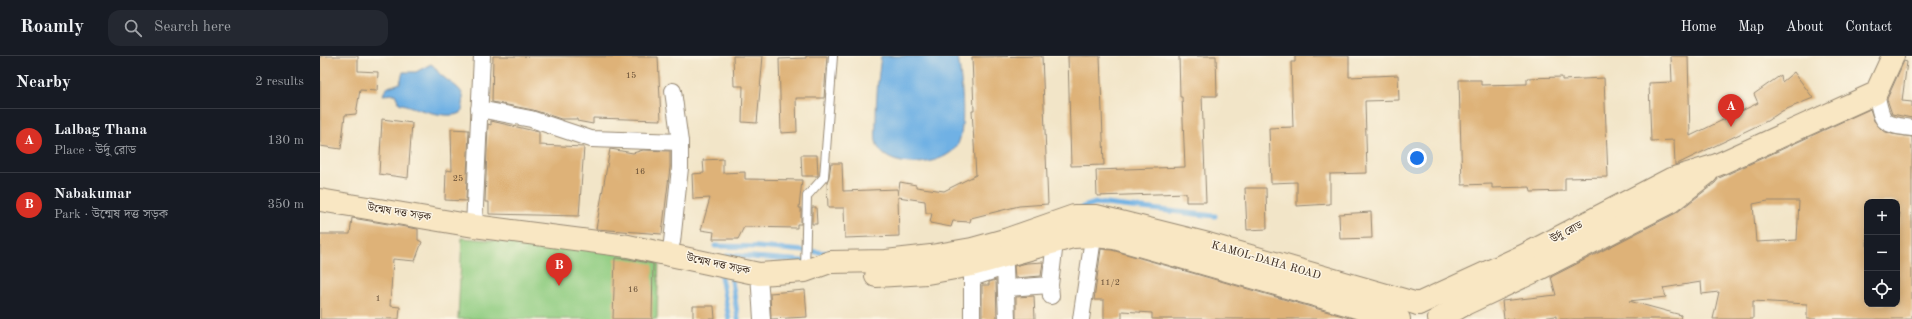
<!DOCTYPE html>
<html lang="en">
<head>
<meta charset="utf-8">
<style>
  body { margin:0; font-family:"Old Standard TT","Noto Serif Bengali",serif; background:#242831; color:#f1f3f6 }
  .controls { position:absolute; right:12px; bottom:12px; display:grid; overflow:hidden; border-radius:8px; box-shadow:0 2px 10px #0003 }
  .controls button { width:36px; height:36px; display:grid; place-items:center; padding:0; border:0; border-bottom:1px solid #363941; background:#171b24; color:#f1f3f6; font:20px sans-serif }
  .you { position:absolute; left:1097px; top:102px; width:14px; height:14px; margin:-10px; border:3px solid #fff; border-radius:50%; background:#1a73e8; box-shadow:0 0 0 6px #1a73e833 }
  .badge { display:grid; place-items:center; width:26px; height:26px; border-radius:50%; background:#d93025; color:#fff; font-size:13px; font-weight:700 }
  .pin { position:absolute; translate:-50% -33px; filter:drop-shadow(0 1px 2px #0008) }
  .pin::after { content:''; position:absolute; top:21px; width:14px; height:12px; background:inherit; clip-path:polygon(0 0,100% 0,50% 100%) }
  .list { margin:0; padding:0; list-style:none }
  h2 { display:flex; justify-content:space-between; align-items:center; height:52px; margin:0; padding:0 16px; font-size:17px }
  h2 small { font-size:13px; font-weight:400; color:#9ea1a6 }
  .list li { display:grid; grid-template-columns:26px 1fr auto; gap:12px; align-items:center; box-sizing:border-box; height:64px; padding:0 16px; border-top:1px solid #363941 }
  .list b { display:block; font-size:15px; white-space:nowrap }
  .list p { margin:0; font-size:13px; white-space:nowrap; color:#9ea1a6 }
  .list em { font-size:13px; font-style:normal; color:#9ea1a6 }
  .icon { flex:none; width:22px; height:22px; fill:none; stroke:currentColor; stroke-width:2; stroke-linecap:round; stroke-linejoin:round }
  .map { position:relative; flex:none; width:1592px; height:263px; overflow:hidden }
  header { display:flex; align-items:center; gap:24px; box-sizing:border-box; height:56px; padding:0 20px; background:#171b24; border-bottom:1px solid #363941 }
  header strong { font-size:19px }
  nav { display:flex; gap:22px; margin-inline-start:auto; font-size:14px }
  .search { width:280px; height:36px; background:#242831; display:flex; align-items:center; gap:10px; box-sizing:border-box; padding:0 14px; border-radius:12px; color:#9ea1a6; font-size:15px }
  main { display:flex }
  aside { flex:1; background:#171b24 }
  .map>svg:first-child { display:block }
</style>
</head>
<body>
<header>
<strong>Roamly</strong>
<div class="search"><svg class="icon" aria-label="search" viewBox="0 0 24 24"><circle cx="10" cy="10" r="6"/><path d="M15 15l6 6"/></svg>Search here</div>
<nav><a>Home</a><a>Map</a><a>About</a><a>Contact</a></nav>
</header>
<main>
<aside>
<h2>Nearby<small>2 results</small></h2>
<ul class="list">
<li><span class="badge">A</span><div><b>Lalbag Thana</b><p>Place · উর্দু রোড</p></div><em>130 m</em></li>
<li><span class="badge">B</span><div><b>Nabakumar</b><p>Park · উন্মেষ দত্ত সড়ক</p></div><em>350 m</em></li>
</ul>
</aside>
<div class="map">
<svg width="1592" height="263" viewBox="0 0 1592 263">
  <rect width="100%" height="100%" fill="#fcf5e5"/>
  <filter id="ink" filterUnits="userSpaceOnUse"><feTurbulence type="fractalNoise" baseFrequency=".025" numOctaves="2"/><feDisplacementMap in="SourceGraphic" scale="8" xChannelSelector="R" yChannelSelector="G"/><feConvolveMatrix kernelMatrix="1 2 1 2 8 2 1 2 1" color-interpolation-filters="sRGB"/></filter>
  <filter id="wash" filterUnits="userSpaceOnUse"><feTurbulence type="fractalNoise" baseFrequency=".012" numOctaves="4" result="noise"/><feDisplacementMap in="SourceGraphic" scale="16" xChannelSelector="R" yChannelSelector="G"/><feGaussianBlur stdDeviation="0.9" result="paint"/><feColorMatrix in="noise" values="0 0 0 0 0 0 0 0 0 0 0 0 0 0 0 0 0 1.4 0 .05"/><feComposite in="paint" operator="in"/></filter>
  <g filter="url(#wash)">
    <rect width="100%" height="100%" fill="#f2e5c8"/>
    <!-- green -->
    <polygon fill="#91cd82" stroke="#667c50" points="142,182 339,197 337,263 138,263"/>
    <!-- water -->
    <g fill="#6fb1e4" stroke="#556e81">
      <path d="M561,0H638C641,22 647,68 638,88C626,112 561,116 556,85C555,79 556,71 556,64C556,42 558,22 561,0Z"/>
      <path d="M111,8C116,11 117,16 121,19C136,32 149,33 141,57C125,64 96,52 79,47L75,38L63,39C66,29 71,31 80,27L83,16H96Z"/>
    </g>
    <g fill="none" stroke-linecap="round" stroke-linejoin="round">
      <!-- stream -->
      <g stroke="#6fb1e4" stroke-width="5">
        <polyline points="763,151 776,147 895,160"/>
        <polyline points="395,190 437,191 509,197"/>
        <polyline points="410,207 408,199 484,205"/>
        <polyline points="400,215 409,263"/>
        <polyline points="411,219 418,263"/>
      </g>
    </g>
    <g id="blocks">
      <!-- building -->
      <g fill="#deb278" fill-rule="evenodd">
        <polygon points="0,0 38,0 38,15 58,16 57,35 40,34 36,58 25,59 21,93 0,90"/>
        <polygon points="173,0 338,1 341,64 273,62 273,68 257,65 257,63 241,63 213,54 172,46"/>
        <polygon points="413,0 443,0 437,67 422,66 423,30 414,30"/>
        <polygon points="486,0 507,0 504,42 476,42 477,76 461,77 459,3 486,2"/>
        <polygon points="722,0 728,148 699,150 651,162 650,166 633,165 631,171 610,167 612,157 606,157 605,145 578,141 579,180 525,182 524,152 508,152 507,126 509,121 511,107 522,107 523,135 577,133 578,139 580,126 596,129 596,131 624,135 656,119 652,55 654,55 652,1"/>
        <polygon points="748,0 780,0 784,109 751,110"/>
        <polygon points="859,0 896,0 897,40 882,40 886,146 866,146 866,137 777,140 776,114 865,111 862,41 860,41"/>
        <polygon points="975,0 1029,0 1029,21 1078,19 1079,44 1045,45 1047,117 1010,118 1010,148 977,150 977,126 951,127 949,72 973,71 971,6 975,6"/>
        <polygon points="1351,0 1368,0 1370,80 1438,47 1434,38 1461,19 1462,26 1474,16 1493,42 1462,55 1447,65 1355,109 1354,84 1331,85 1329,27 1352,26"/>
        <polygon points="1584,5 1587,6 1582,45 1592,46 1592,62 1572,58 1567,43"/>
        <polygon points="1242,21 1242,24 1284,22 1288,121 1245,122 1245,135 1211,136 1210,131 1172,132 1172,128 1142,129 1139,24 1161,24 1161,29 1207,28 1207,22"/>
        <path d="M1550,53L1554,65L1563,75L1572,78L1592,81V263H1487V248L1433,245V263H1393L1399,236L1382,238L1381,226L1343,232L1346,241L1309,245L1361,259L1360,263H1236V260L1213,263H1184L1182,245L1236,239L1231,221L1356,157L1395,127L1399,122ZM1448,145H1479L1477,184L1436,186L1433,148ZM1547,146H1577V156L1580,157L1577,174V248H1547Z"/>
        <polygon points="62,63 92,67 88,122 59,118"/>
        <polygon points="171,65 219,76 219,89 264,91 259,160 169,158 169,146 165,146 168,68 171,69"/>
        <polygon points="131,73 149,74 146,145 125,144 126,114 132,115"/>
        <polygon points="290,93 313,97 323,94 350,95 350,111 342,178 276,173"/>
        <polygon points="481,99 497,99 498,120 482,120"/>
        <polygon points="403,103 403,117 425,116 425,123 482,124 479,152 481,152 481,168 477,168 477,172 424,171 418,183 393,183 394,176 381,174 390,142 373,143 372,118 384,117 383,104"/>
        <polygon points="925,132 946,132 947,173 927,174"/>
        <polygon points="492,151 496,151 497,168 492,168"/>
        <polygon points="1051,156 1052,182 1020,183 1019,158"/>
        <polygon points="32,162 98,173 98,184 102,186 95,205 73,203 70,250 80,251 79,263 0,263 0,178 30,178"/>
        <polygon points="781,193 792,194 1033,263 832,263 832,257 802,255 802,263 784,263 784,244 774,244"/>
        <polygon points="295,202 308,203 333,208 332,263 293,263"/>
        <polygon points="723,206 721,220 695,222 694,210 707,207"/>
        <polygon points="676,224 677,263 662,263 662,229 669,229 669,226"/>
        <polygon points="485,234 487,261 451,263 450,237"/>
        <polygon points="714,240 715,263 696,263 696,241"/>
        <polygon points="373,250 394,250 395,263 373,263"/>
      </g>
    </g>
  </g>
  <g filter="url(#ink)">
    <use href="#blocks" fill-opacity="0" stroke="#968873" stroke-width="1"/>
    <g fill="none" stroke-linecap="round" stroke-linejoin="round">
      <defs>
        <polyline id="service" points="485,213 487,140 504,121 513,0"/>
        <g id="minor">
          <polyline points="353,35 360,86"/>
          <path d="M1556,37C1563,67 1560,68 1592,72"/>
          <polyline points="159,53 211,63 271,83 360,86 360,112 352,186"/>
          <polyline points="154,170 162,0"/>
          <polyline points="652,213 652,263"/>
          <polyline points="439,218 442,263"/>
          <polyline points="652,222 685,211 687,263"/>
          <polyline points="687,232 730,229"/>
          <polyline points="731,240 730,229 736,177"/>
          <polyline points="761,263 775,169"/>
        </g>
        <g id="secondary">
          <polyline points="0,144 154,170 308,190 439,218 485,215 510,206 566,205 611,200 652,193 688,183 754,160 776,160 888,188 1098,248"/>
          <polyline points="556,220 607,217 652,209 753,181 774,180 794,182 1079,263"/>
          <polyline points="1098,248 1205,199 1351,123 1397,109 1556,37 1573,0"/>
          <polyline points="1119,263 1145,248 1213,216 1350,146 1387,117"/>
        </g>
      </defs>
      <!-- service casing -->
      <use href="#service" stroke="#968873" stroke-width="10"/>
      <!-- minor casing -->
      <use href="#minor" stroke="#968873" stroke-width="18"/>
      <!-- secondary casing -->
      <use href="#secondary" stroke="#968873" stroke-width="24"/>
      <!-- service -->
      <use href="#service" stroke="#fff" stroke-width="8"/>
      <!-- minor -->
      <use href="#minor" stroke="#fff" stroke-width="16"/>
      <!-- secondary -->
      <use href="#secondary" stroke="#f9e7c3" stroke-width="22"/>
    </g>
  </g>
  <g text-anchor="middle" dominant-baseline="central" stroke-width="3" stroke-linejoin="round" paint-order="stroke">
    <!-- number labels -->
    <g font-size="9" fill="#644c34">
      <text x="311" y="19">15</text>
      <text x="320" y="115">16</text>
      <text x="138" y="122">25</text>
      <text x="790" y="226">11/2</text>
      <text x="313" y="233">16</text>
      <text x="58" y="242">1</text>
    </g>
    <!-- street labels -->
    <g font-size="11" fill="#3b2a1e" stroke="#fcf5e5">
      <text transform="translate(79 157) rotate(9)">উন্মেষ দত্ত সড়ক</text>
      <text transform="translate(1247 177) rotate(-28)">উর্দু রোড</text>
      <text transform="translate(946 205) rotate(16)">KAMOL-DAHA ROAD</text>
      <text transform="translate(398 209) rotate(12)">উন্মেষ দত্ত সড়ক</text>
    </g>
  </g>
</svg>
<div class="controls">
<button>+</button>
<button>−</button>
<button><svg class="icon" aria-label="locate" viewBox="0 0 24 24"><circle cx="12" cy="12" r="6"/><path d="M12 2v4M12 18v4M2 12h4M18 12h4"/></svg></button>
</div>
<div class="you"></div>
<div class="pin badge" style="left:1411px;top:71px">A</div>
<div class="pin badge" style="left:239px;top:230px">B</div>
</div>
</main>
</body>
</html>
